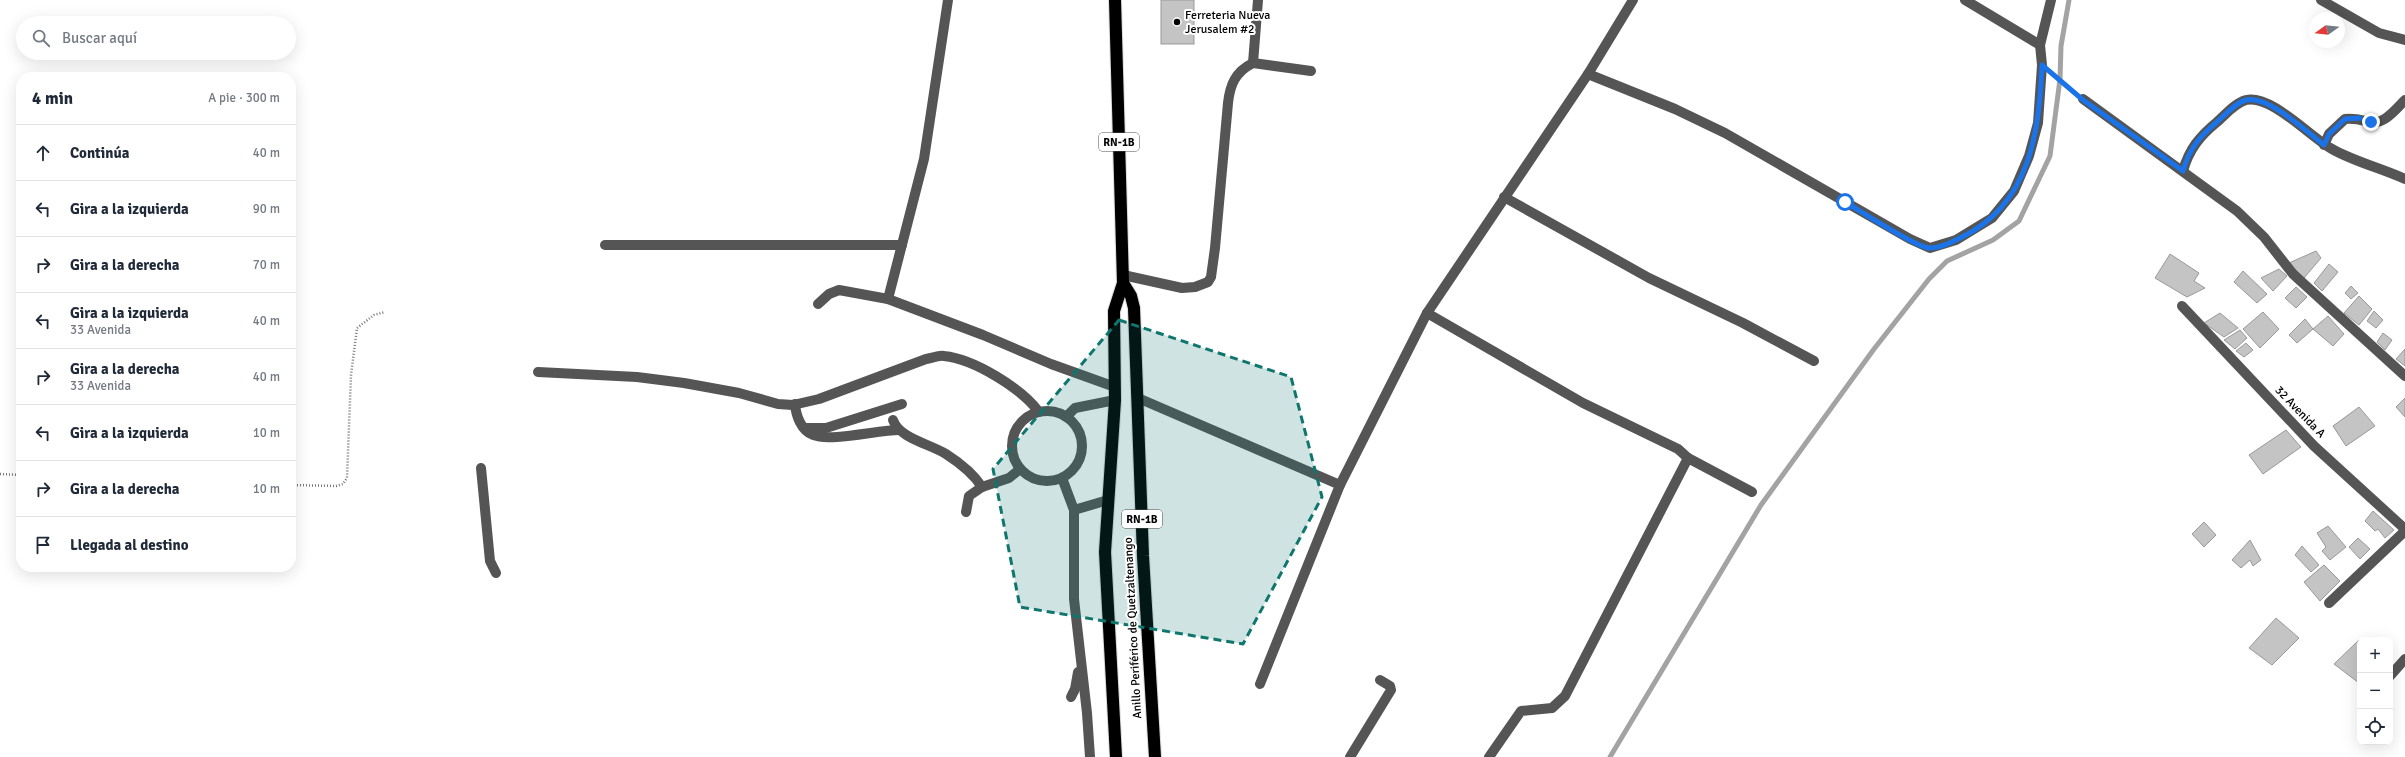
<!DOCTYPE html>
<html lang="es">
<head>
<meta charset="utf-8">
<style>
  body { margin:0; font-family:Signika,sans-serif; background:#f2f2f3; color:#1f2937 }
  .controls { position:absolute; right:12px; bottom:12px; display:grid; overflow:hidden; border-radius:8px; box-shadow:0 4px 16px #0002 }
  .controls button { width:36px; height:36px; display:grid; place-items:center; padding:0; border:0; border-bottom:1px solid #e0e1e3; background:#fff; color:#1f2937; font:20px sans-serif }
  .compass { position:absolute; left:2309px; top:12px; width:36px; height:36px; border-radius:50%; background:#fff; box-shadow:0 4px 16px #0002; rotate:255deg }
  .stop { position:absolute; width:12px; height:12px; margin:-9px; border:3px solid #1a73e8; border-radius:50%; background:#fff }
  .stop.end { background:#1a73e8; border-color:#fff; box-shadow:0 1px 4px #0008 }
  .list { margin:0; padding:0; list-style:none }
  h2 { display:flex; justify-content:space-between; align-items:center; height:52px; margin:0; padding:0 16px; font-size:17px }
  h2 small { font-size:13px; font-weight:400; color:#747a83 }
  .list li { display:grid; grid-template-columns:26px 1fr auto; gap:12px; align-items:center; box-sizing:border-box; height:56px; padding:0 16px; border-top:1px solid #e0e1e3 }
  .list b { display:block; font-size:15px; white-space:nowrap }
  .list p { margin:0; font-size:13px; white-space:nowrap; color:#747a83 }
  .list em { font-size:13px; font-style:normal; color:#747a83 }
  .icon { flex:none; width:22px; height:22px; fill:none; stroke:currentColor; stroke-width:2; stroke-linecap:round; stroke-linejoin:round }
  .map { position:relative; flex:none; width:2405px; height:757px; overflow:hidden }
  .search { position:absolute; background:#fff; box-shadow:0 4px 16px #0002; left:16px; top:16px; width:280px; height:44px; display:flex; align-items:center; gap:10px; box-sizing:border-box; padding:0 14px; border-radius:22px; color:#747a83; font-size:15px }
  .panel { position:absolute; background:#fff; box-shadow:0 4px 16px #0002; left:16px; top:72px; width:280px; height:500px; border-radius:16px }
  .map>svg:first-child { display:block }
</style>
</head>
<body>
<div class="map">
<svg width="2405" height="757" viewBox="0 0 2405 757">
  <rect width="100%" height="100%" fill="#fff"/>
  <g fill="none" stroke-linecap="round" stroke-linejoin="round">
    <!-- stream -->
    <polyline stroke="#a3a3a3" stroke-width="5" points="1610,757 1761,505 1874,349 1929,279 1947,261 1993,240 2019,221 2050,156 2060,79 2061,46 2069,0"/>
  </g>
  <!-- building -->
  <g fill="#c4c4c4" stroke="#999">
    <rect x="1161" y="0" width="33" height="44"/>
    <polygon points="2316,251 2321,258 2304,278 2289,263"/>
    <polygon points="2170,254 2199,273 2194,281 2205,288 2187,297 2155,278"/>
    <polygon points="2329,264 2338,272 2322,291 2314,283"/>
    <polygon points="2279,269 2287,276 2273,291 2261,278"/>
    <polygon points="2243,271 2267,294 2257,303 2234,282"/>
    <polygon points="2351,286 2358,293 2351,299 2345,293"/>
    <polygon points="2296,287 2307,297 2296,308 2285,298"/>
    <polygon points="2359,296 2372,309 2359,325 2344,313"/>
    <polygon points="2374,311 2383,320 2376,328 2367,321"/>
    <polygon points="2263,312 2279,329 2260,348 2243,329"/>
    <polygon points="2220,313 2238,328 2224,337 2204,323"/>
    <polygon points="2328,316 2344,334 2333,346 2313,329"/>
    <polygon points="2305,319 2313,329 2297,343 2289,335"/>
    <polygon points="2240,330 2247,338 2235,349 2224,340"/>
    <polygon points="2383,333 2392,340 2385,350 2377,342"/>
    <polygon points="2246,343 2253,350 2244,357 2236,351"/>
    <polygon points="2405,349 2405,366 2396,359"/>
    <polygon points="2405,398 2405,417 2396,407"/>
    <polygon points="2359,407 2375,426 2346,446 2333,426"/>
    <polygon points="2286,430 2301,447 2263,474 2249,455"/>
    <polygon points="2373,511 2394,530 2385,538 2378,529 2375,531 2365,521"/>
    <polygon points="2204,522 2216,535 2204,547 2192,534"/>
    <polygon points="2328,526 2346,547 2330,560 2322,551 2326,547 2317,533"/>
    <polygon points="2358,538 2370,549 2360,559 2349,547"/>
    <polygon points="2250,540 2261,560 2253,566 2250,560 2241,568 2232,560"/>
    <polygon points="2302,546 2319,565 2311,572 2295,555"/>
    <polygon points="2324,565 2340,581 2320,601 2304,582"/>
    <polygon points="2276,618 2299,638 2272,665 2249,648"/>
    <polygon points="2359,640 2360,682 2359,683 2334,664"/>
  </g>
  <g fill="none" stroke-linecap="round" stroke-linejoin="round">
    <defs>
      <g id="highway">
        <polyline points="1115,0 1123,283 1114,311 1115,400 1105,552 1116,757"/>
        <polyline points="1123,283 1131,296 1134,308 1143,556 1155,757"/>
      </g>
    </defs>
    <!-- highway casing -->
    <use href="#highway" stroke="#dbdbdb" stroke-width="14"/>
    <!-- path -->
    <g stroke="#777" stroke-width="2.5" stroke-dasharray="1 2" stroke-linecap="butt">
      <polyline points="2055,75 2074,91"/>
      <polyline points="0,474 21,475"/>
      <polyline points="291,485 336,486 343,484 347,478 351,375 357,328 374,315 385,312"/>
    </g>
    <!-- minor -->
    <g stroke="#555" stroke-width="10">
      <polyline points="1965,0 2040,45"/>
      <polyline points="2321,0 2379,33 2405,40"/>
      <polyline points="1253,63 1258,0"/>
      <polyline points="1588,74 1675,109 1725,133 1910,239 1930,248 1956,240 1992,218 2014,191 2029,156 2038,123 2042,65 2040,45 2051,0"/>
      <polyline points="2083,99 2237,211 2264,237 2293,274 2405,376"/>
      <path d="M2324,145L2329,134L2345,119C2355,118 2361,120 2370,122C2384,125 2396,109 2405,100"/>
      <path d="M2183,171C2189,149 2200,136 2217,122C2226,114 2235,103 2246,100C2271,94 2310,137 2332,149C2355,162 2381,168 2405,179"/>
      <polyline points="1504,197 1649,278 1743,323 1814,361"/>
      <polyline points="605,245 902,245"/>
      <path d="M1123,275L1182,288L1195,287L1208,282L1211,277L1215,248L1228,103C1230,85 1235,72 1253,63L1311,71"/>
      <polyline points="888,299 924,159 948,0"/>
      <polyline points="818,304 829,294 839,290 888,299 983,335 1051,364 1115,387"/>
      <polyline points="2182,306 2314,446 2405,529"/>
      <polyline points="1427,313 1583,403 1678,449 1688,458 1752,492"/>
      <path d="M538,372L637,377L684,383L739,393L778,404L793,405L819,399L926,359C932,358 939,355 944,356C974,359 1021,388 1039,412"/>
      <polyline points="1138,398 1340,485"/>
      <path d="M795,404C796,416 801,430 813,435C830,442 878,430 899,430"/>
      <circle cx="1047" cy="446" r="35"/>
      <polyline points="1066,417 1075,408 1115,400"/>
      <path d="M893,420C899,438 930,444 946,454C960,463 973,473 982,487"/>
      <polyline points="806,428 826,428 902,404"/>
      <polyline points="481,468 490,561 496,573"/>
      <polyline points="1062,478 1074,510 1074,599 1087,713 1090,757"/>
      <polyline points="1074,510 1108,500"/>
      <polyline points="966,512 969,496 982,487 1009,478 1020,469"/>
      <polyline points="2329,603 2405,531"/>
      <polyline points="2390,676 2405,659"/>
      <polyline points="1260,684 1340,485 1427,313 1588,74 1633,0"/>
      <polyline points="1071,697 1075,689 1078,672"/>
      <polyline points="1350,757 1391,690 1390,686 1380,680"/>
      <polyline points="1489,757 1521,711 1552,708 1565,696 1688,458"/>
    </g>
    <!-- highway -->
    <use href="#highway" stroke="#000" stroke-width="12"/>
  </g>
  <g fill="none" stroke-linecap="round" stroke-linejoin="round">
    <!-- route -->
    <path stroke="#1a73e8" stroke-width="5" d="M1845,202C1862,212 1912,245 1928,248C1939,249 1952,242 1962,237C2030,204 2039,133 2042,65L2083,100L2183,171C2189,149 2200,136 2217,122C2226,114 2235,103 2246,100C2268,95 2307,132 2324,145L2329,134L2345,119L2359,118L2371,122"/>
  </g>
  <!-- marked area -->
  <path fill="#0f766e" fill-opacity="0.2" stroke="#0f766e" stroke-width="3" stroke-dasharray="8 5" stroke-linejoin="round" d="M1119,320L1291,377L1322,497L1243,644L1020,607L993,469Z"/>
  <!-- markers -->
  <circle fill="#000" stroke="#fff" stroke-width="1.5" cx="1177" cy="22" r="4"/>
  <g text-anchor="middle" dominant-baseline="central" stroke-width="4" stroke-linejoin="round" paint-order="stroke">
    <!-- shield labels -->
    <g fill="#fff" stroke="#4c4c4c" stroke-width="1">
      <rect x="1099" y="133" width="40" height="18" rx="3"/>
      <rect x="1122" y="510" width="40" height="18" rx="3"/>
    </g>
    <g font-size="11" font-weight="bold" fill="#000">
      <text x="1119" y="142">RN-1B</text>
      <text x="1142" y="519">RN-1B</text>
    </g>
    <!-- poi labels -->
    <g font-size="12" fill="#000" stroke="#fff" text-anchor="start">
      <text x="1185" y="15">Ferreteria Nueva<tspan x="1185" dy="14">Jerusalem #2</tspan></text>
    </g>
    <!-- street labels -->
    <g font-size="12" fill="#000" stroke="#fff">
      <text transform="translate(2300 412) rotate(46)">32 Avenida A</text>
      <text transform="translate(1133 628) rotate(-93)">Anillo Periférico de Quetzaltenango</text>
    </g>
  </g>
</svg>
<div class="controls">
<button>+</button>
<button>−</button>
<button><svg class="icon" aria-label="locate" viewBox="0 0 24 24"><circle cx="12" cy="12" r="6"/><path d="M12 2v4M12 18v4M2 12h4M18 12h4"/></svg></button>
</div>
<svg class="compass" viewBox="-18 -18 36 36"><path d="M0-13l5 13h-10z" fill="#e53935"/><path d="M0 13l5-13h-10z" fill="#747a83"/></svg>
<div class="stop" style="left:1845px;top:202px"></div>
<div class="stop end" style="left:2371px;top:122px"></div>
<div class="search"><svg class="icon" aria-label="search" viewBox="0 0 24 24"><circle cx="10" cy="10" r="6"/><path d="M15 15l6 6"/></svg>Buscar aquí</div>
<section class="panel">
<h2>4 min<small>A pie · 300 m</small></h2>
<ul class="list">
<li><svg class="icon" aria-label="ahead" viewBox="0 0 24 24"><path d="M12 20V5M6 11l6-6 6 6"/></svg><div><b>Continúa</b></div><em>40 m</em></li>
<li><svg class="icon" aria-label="left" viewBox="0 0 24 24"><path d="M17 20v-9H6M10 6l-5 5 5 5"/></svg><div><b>Gira a la izquierda</b></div><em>90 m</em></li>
<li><svg class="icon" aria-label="right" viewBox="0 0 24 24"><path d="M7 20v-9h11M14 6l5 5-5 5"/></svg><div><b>Gira a la derecha</b></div><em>70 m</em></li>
<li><svg class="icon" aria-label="left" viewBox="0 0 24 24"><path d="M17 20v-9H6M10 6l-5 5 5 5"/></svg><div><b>Gira a la izquierda</b><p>33 Avenida</p></div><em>40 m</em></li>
<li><svg class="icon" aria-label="right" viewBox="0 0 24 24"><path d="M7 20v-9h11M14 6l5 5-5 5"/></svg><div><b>Gira a la derecha</b><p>33 Avenida</p></div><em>40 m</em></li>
<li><svg class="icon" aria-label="left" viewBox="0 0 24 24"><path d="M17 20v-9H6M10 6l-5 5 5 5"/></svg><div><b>Gira a la izquierda</b></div><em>10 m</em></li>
<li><svg class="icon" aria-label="right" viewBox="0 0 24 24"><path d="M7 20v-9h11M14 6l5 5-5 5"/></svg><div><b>Gira a la derecha</b></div><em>10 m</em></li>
<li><svg class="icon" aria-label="arrive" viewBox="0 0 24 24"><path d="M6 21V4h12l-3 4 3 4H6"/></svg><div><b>Llegada al destino</b></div></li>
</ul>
</section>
</div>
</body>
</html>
